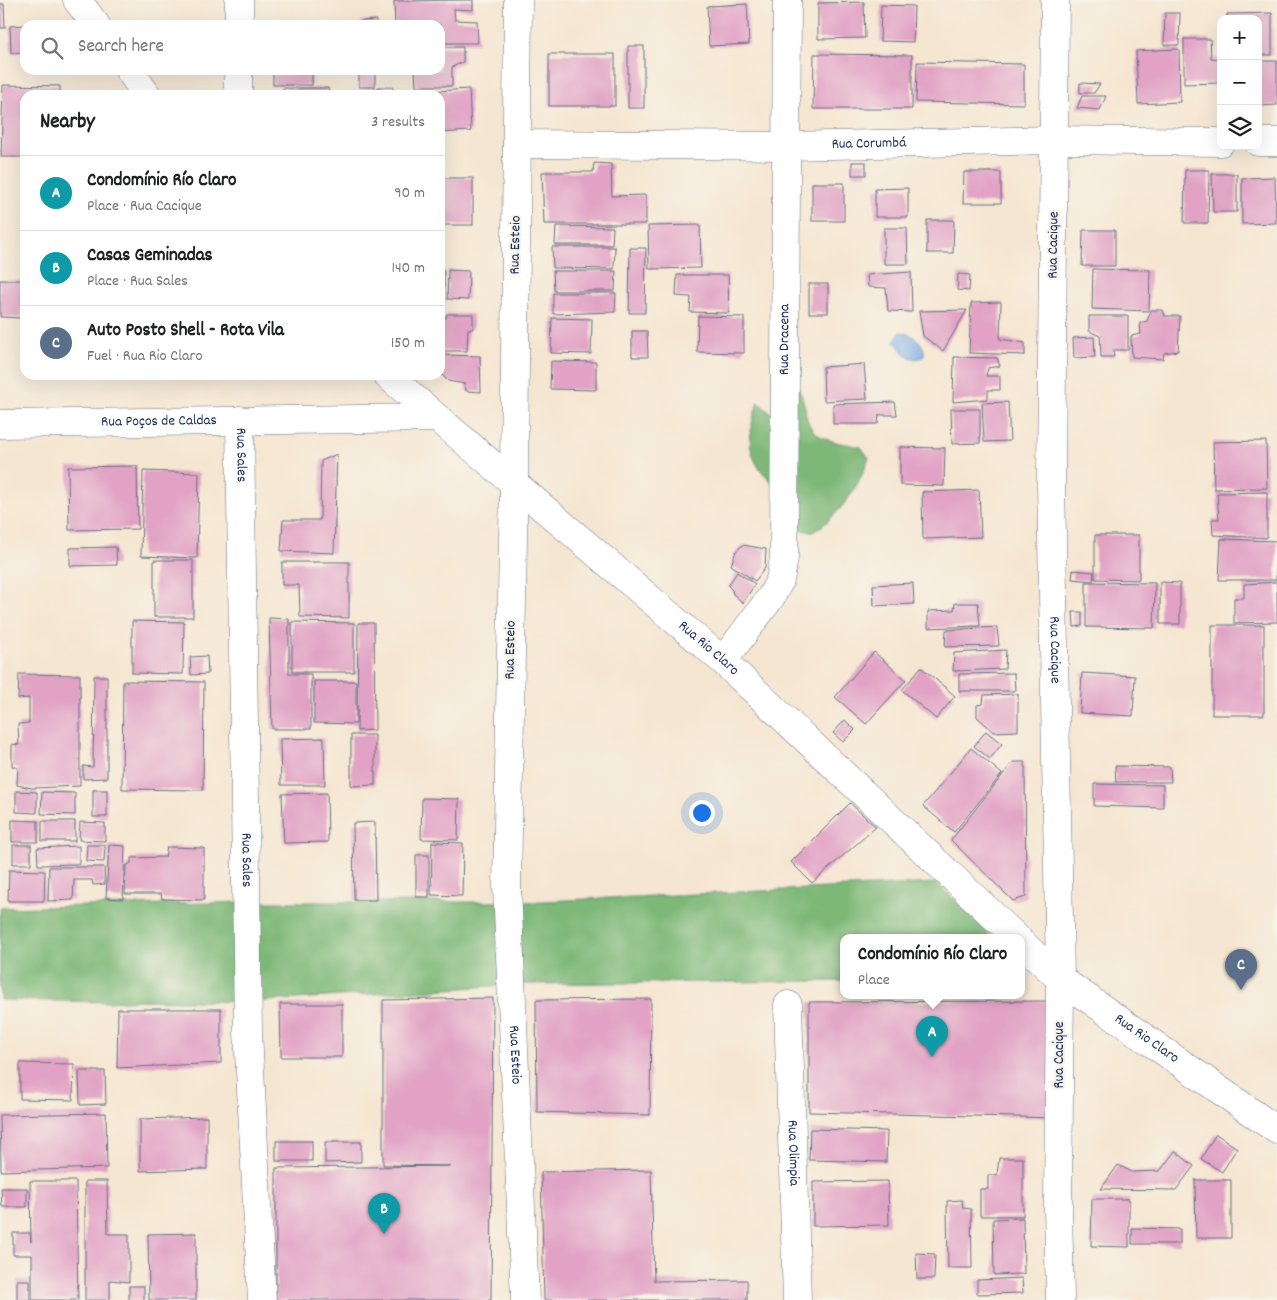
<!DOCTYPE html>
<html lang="en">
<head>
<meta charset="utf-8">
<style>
  body { margin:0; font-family:Dekko,sans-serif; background:#f6f6f6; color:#202124 }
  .controls { position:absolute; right:15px; top:15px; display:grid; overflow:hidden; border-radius:10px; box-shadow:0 5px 20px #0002 }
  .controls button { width:45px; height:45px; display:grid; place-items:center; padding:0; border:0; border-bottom:1px solid #e0e0e0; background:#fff; color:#202124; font:25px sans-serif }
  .you { position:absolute; left:701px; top:812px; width:18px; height:18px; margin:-12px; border:4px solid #fff; border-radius:50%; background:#1a73e8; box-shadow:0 0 0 8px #1a73e833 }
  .badge { display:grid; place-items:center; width:32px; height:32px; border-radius:50%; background:#2563eb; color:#fff; font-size:16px; font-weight:700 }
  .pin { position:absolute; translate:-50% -41px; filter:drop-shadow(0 1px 2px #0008) }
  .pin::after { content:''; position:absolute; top:26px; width:18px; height:15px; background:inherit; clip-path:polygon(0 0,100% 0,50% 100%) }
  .popup { position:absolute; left:840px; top:934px; width:185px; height:65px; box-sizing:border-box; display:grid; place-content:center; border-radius:10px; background:#fff; filter:drop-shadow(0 1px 4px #0005); font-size:16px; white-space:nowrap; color:#757577 }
  .popup b { font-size:19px; color:#202124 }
  .popup::after { content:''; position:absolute; left:50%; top:100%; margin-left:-10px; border:10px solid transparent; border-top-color:#fff }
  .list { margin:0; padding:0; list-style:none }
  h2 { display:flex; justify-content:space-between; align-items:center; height:65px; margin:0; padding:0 20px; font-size:21px }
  h2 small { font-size:16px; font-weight:400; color:#757577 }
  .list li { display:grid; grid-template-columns:32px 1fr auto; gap:15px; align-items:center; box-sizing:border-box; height:75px; padding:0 20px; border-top:1px solid #e0e0e0 }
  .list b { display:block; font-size:19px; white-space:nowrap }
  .list p { margin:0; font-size:16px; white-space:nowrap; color:#757577 }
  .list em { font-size:16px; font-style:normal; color:#757577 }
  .icon { flex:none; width:28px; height:28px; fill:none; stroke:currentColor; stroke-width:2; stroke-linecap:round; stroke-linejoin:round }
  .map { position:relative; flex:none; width:1277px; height:1300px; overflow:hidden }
  .search { position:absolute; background:#fff; box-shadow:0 5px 20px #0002; left:20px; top:20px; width:425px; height:55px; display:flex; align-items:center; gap:12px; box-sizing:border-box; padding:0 18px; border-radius:15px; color:#757577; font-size:19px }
  .panel { position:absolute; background:#fff; box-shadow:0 5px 20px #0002; left:20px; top:90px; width:425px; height:290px; border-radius:15px }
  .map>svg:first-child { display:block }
</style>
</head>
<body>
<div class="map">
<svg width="1277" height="1300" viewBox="0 0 1277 1300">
  <rect width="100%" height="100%" fill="#f7f3e8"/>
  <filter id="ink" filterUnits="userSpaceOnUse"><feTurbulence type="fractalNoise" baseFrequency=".02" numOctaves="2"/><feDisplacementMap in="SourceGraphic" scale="10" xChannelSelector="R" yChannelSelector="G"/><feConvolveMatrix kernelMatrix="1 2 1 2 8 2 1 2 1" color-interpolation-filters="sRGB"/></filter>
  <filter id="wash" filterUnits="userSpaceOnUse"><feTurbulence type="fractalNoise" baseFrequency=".0096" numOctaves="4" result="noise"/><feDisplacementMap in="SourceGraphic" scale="20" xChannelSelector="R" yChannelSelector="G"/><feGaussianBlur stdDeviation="1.12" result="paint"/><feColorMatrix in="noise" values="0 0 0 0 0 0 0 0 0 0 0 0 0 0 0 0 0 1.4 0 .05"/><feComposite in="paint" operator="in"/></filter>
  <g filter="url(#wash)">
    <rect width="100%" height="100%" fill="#f5e6d1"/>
    <!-- forest -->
    <g fill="#7eb878" stroke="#4c746b">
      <path d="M794,382C802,393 804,401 806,414C810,442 839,442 861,447L869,458C858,488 840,515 813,532L801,530C791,517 786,503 778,490C773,482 765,476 760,469C744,447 751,425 758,402L774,416Z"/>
      <polygon points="937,883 993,938 843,938 843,981 522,984 251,1002 139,1000 108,1002 0,1000 0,908 249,902 522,902"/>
    </g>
    <!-- water -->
    <path fill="#77aae3" stroke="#496ca0" d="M900,332C912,333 926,343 924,356C910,365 902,349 894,341Z"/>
    <g id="blocks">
      <!-- building -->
      <g fill="#e1a2c5">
        <polygon points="473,0 473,10 454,9 455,20 477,21 478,43 440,43 440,25 395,25 394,1"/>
        <polygon points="864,2 865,38 818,39 818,3"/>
        <polygon points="0,4 4,4 5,28 0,28"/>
        <polygon points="747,4 749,44 709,46 707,6"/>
        <polygon points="881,5 914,6 913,42 880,41"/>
        <polygon points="1165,13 1180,13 1179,45 1164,45"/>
        <polygon points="1272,13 1272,55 1258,55 1258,19 1227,19 1227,14"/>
        <polygon points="376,20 376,25 361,25 361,21"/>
        <polygon points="25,25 25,52 11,53 10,26"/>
        <polygon points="1184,39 1210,39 1211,58 1221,59 1221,83 1184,84"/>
        <rect x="628" y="46" width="16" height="62"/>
        <polygon points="440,47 463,47 463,62 452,67 452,86 416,86 415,70 440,70"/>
        <polygon points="1179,49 1180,102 1138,104 1136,51"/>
        <rect x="549" y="54" width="66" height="52"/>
        <polygon points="814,54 912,55 912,109 813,109"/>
        <polygon points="1258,61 1277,61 1277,105 1258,106"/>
        <polygon points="917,62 1024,64 1024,104 916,102"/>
        <rect x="273" y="70" width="39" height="15"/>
        <rect x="359" y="70" width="16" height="17"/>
        <polygon points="1080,83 1100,84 1094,93 1080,93"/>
        <polygon points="3,85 60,86 60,95 25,95 25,157 1,157"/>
        <rect x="378" y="87" width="15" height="8"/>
        <polygon points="283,88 328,88 329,95 283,95"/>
        <polygon points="469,89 471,131 440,133 440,95 420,95 420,92"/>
        <polygon points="1082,96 1106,96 1100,110 1077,108"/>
        <rect x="852" y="162" width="14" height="13"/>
        <polygon points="594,163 611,164 612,196 646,195 646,224 544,224 542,172 593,172"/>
        <polygon points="1185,170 1209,170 1208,223 1184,223"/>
        <polygon points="964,172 1001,172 1001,203 963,203"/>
        <polygon points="1212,174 1237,174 1237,212 1213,212"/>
        <polygon points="1275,177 1276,223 1242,224 1242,178"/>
        <rect x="440" y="178" width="33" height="47"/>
        <rect x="812" y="183" width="32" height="38"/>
        <polygon points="908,188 908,217 875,217 875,189"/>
        <polygon points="927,220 954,220 953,253 927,253"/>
        <polygon points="700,225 701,268 649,269 648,226"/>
        <polygon points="556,226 613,227 612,245 555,245"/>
        <polygon points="884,228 907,228 908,264 884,264"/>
        <polygon points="1083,230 1115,230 1115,266 1082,266"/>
        <polygon points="552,247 615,247 614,269 553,268"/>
        <polygon points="630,248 646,248 645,313 629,313"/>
        <polygon points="1093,269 1150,270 1149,311 1092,309"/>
        <polygon points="440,270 444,271 444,302 440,302"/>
        <polygon points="448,270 469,271 468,300 447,299"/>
        <polygon points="553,271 616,271 615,291 554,291"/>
        <polygon points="911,272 912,312 888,311 886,288 868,287 867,275"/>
        <polygon points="958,274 970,275 969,291 957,290"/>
        <polygon points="677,275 728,275 729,313 690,312 691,297 676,296"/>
        <polygon points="0,280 23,280 21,318 0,317"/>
        <rect x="809" y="284" width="19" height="29"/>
        <polygon points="553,293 616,293 615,312 553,314"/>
        <polygon points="1001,302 1000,339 1025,343 1025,355 969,353 971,303"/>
        <polygon points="967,310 943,351 923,336 919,311"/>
        <polygon points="1151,310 1163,310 1165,316 1180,316 1178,351 1164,353 1163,359 1132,357 1131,336 1141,334 1140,323 1147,321"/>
        <polygon points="447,314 473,314 473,329 468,329 467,351 440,351 440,317 446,318"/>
        <polygon points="698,316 744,317 744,353 697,352"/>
        <polygon points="1089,316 1128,316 1128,350 1113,350 1114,357 1101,357 1100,336 1089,331"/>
        <polygon points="552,318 592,319 591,354 551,353"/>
        <polygon points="632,331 647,331 648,357 632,357"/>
        <polygon points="1094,337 1095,357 1074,358 1073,338"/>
        <polygon points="440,355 480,356 481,392 466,391 465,384 448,381 440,373"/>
        <polygon points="954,357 997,358 1000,366 988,368 986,376 1000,376 1000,390 988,390 988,399 953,402"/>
        <polygon points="551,361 596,362 596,390 550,389"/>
        <polygon points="864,364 867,399 824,401 823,367"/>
        <polygon points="895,402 897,415 879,415 878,424 833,424 833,404"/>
        <polygon points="1008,402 1010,441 984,442 982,403"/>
        <polygon points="951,409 980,409 980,443 952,444"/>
        <polygon points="1266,441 1267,488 1214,489 1213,442"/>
        <polygon points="900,447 945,448 944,486 900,485"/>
        <polygon points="337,454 334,553 281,551 283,520 320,520 321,461"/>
        <polygon points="137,466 138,529 69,530 68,467"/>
        <polygon points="143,471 199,473 197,558 141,556"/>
        <polygon points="979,490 981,537 923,539 922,492"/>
        <polygon points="1267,492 1267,538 1213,535 1212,519 1219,519 1217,493"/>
        <polygon points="1095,535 1139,535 1139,580 1095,579"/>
        <polygon points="1221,539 1277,541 1276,580 1219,580"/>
        <polygon points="743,545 766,549 765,568 755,581 731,565 736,551"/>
        <polygon points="116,547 117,565 70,566 70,548"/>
        <rect x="154" y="560" width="39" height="57"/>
        <polygon points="282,562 349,562 349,618 300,617 299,585 282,585"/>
        <polygon points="1073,570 1094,572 1093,581 1072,579"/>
        <polygon points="737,572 755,584 743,603 733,594 732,590 728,586"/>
        <polygon points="1086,582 1155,583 1154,628 1086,627"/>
        <polygon points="1160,582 1180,583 1180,624 1160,624"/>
        <polygon points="1277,582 1277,622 1234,623 1234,598 1244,598 1244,584"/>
        <polygon points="913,583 914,604 874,606 873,585"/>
        <polygon points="955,603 978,603 980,626 928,628 928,611 954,610"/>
        <polygon points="1073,612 1082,612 1082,626 1074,627"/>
        <polygon points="269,618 289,619 289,674 311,674 311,729 272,729"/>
        <polygon points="132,621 184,622 183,674 132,673"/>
        <polygon points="292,622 354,623 354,672 292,672"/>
        <polygon points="358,623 374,623 375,730 357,731"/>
        <rect x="1212" y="625" width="52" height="90"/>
        <polygon points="997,627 999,646 945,647 946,630"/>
        <polygon points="1006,650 1005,669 953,671 954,653"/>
        <polygon points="874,652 906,680 866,724 835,697"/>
        <polygon points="207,656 208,674 191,675 190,657"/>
        <polygon points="921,667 955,696 936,719 902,690"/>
        <polygon points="1014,673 1015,691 959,691 959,674"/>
        <polygon points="1082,673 1135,676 1133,716 1080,713"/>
        <polygon points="19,674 80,675 80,786 32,788 17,785 18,768 12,766 12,744 19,745 18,724 29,723 29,698 18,699"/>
        <polygon points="94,676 107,676 107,778 83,779 83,766 93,767"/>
        <polygon points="123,681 204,682 203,790 122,789"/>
        <polygon points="314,681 356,681 356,724 314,723"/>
        <polygon points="1018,694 1018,731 994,732 977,717 977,705 983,704 984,695"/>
        <polygon points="845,720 855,730 843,742 833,733"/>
        <polygon points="986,731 1002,744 990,759 974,746"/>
        <polygon points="351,735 375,735 375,785 351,786"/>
        <polygon points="324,738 325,785 281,785 280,739"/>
        <polygon points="971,748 1002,774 954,832 923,806"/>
        <polygon points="1013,762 1025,762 1026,897 1013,901 951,840"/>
        <polygon points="1115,766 1170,767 1171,782 1116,782"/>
        <polygon points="1094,784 1163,785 1163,808 1094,806"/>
        <rect x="93" y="790" width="14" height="27"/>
        <polygon points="16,791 37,792 37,813 16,812"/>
        <polygon points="42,792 75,793 75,815 41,814"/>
        <polygon points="327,793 328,842 284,843 282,794"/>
        <polygon points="422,798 459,799 458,840 421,839"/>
        <polygon points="850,803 876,827 812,883 791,862"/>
        <polygon points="12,820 38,821 38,842 12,842"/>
        <rect x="42" y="821" width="33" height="20"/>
        <polygon points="80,822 105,823 105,841 79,840"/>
        <polygon points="375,822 376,900 354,900 353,823"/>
        <polygon points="432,842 463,843 462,896 431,895"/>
        <rect x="13" y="845" width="18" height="19"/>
        <polygon points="87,845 105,845 104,862 86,861"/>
        <polygon points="109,845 125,846 123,899 106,898"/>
        <polygon points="79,846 79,864 38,865 37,848"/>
        <polygon points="167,847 204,848 204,900 162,899 161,894 125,894 126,866 131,863 131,858 165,857"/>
        <rect x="416" y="855" width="13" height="42"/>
        <polygon points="49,867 104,867 105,884 93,885 92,880 74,880 73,900 48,901"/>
        <polygon points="9,870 45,871 44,901 8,901"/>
        <polygon points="493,998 491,1300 276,1300 276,1168 451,1166 383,1165 383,1000"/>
        <polygon points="651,999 650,1115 537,1112 536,1000"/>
        <polygon points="1055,1001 1056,1118 809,1112 809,1002"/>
        <polygon points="280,1004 342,1004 342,1057 281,1057"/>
        <polygon points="118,1009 221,1009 221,1063 117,1068"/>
        <polygon points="20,1063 74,1064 73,1100 20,1099"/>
        <polygon points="79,1071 105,1071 106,1104 80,1105"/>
        <polygon points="106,1113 107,1168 1,1171 0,1115"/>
        <polygon points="207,1117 207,1169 140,1171 140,1119"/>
        <polygon points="810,1129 887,1131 886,1162 809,1160"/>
        <polygon points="1216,1134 1237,1148 1222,1172 1201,1159"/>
        <rect x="276" y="1141" width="36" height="20"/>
        <polygon points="325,1142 361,1142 361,1162 325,1163"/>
        <polygon points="1175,1151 1194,1166 1176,1190 1101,1189 1118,1165 1132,1172 1160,1171"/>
        <polygon points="999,1158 1023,1158 1023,1216 980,1216 980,1189 988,1189 988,1175 997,1175"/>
        <polygon points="651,1170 654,1281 747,1280 747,1300 544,1300 541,1172"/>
        <polygon points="1195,1180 1231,1180 1231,1238 1196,1238"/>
        <polygon points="30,1181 76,1181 78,1300 32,1300 32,1255 13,1255 13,1233 30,1233 31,1242"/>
        <polygon points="85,1181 107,1181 108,1234 129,1234 129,1282 110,1280 110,1300 85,1300"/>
        <polygon points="888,1181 889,1225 813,1226 813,1182"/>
        <polygon points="1,1188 27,1188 27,1207 2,1207"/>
        <polygon points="1092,1199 1129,1199 1129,1247 1091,1246"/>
        <polygon points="962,1200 963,1208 971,1209 972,1268 948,1268 947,1201"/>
        <polygon points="1023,1218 1024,1274 994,1275 993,1219"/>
        <polygon points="1132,1228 1180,1229 1180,1244 1132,1244"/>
        <polygon points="196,1233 196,1300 149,1300 148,1234"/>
        <polygon points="916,1253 935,1254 934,1279 917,1279"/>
        <polygon points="1022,1278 1023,1293 977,1294 977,1280"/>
        <rect x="17" y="1280" width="13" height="20"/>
        <rect x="129" y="1286" width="15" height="14"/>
      </g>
    </g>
  </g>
  <g filter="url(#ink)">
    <use href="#blocks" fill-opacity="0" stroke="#676f86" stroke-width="1"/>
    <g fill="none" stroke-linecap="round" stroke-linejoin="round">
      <defs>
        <g id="minor">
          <polyline points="77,0 96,25"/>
          <path id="s1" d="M518,0L514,481L507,887L525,1300"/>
          <path id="s2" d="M1055,0L1051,482L1060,979L1058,1207L1060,1300"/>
          <polyline points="239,25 239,0"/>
          <polyline points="129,70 147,95"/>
          <polyline points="238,95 238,70"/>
          <polyline points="1258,142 1277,142"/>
          <path id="s3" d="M517,144L787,146L1055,140L1221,142"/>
          <path id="s4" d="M387,375L723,661L1017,938"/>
          <path id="s5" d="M240,420L248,1032L262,1300"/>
          <path id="s6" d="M0,424L437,418"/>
          <path id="s7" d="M723,661L771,597L780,580L784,558L787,0"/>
          <path id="s8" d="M1021,942L1060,979L1277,1130"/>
          <path id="s9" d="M788,1005L797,1300"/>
        </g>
      </defs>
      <!-- minor casing -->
      <use href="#minor" stroke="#676f86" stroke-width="29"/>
      <!-- minor -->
      <use href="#minor" stroke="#fff" stroke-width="28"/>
    </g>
  </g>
  <g text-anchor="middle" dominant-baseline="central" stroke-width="4.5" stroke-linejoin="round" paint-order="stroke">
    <!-- street labels -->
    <g font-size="15" fill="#1b2f5e" stroke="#f7f3e8">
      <text stroke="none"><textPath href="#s3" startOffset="352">Rua Corumbá</textPath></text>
      <text transform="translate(516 245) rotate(-89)">Rua Esteio</text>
      <text transform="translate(1054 245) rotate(-89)">Rua Cacique</text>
      <text stroke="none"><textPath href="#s7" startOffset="340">Rua Dracena</textPath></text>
      <text stroke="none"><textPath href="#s6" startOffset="159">Rua Poços de Caldas</textPath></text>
      <text stroke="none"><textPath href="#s5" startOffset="35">Rua Sales</textPath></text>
      <text stroke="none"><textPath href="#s4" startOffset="422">Rua Rio Claro</textPath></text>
      <text transform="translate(511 650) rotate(-89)">Rua Esteio</text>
      <text stroke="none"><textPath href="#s2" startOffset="650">Rua Cacique</textPath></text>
      <text stroke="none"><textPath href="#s5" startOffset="440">Rua Sales</textPath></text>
      <text stroke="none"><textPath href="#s8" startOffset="159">Rua Rio Claro</textPath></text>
      <text stroke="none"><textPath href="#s1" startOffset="1055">Rua Esteio</textPath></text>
      <text transform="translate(1060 1055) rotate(-90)">Rua Cacique</text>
      <text stroke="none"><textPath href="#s9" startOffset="148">Rua Olimpia</textPath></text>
    </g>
  </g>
</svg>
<div class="controls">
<button>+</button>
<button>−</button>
<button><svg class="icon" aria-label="layers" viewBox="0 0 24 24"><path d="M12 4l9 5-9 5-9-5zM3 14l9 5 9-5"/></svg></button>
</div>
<div class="you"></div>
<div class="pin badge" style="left:932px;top:1057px;background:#0f9aa8">A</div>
<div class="popup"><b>Condomínio Río Claro</b>Place</div>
<div class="pin badge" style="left:384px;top:1234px;background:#0f9aa8">B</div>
<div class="pin badge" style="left:1241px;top:990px;background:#5c6f8a">C</div>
<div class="search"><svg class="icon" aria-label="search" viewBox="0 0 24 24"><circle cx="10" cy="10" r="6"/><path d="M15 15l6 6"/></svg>Search here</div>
<section class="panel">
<h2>Nearby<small>3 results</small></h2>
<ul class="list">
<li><span class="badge" style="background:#0f9aa8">A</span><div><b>Condomínio Río Claro</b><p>Place · Rua Cacique</p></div><em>90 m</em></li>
<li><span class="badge" style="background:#0f9aa8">B</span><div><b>Casas Geminadas</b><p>Place · Rua Sales</p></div><em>140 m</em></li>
<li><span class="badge" style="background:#5c6f8a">C</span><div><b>Auto Posto Shell - Rota Vila</b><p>Fuel · Rua Rio Claro</p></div><em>150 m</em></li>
</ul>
</section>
</div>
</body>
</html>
